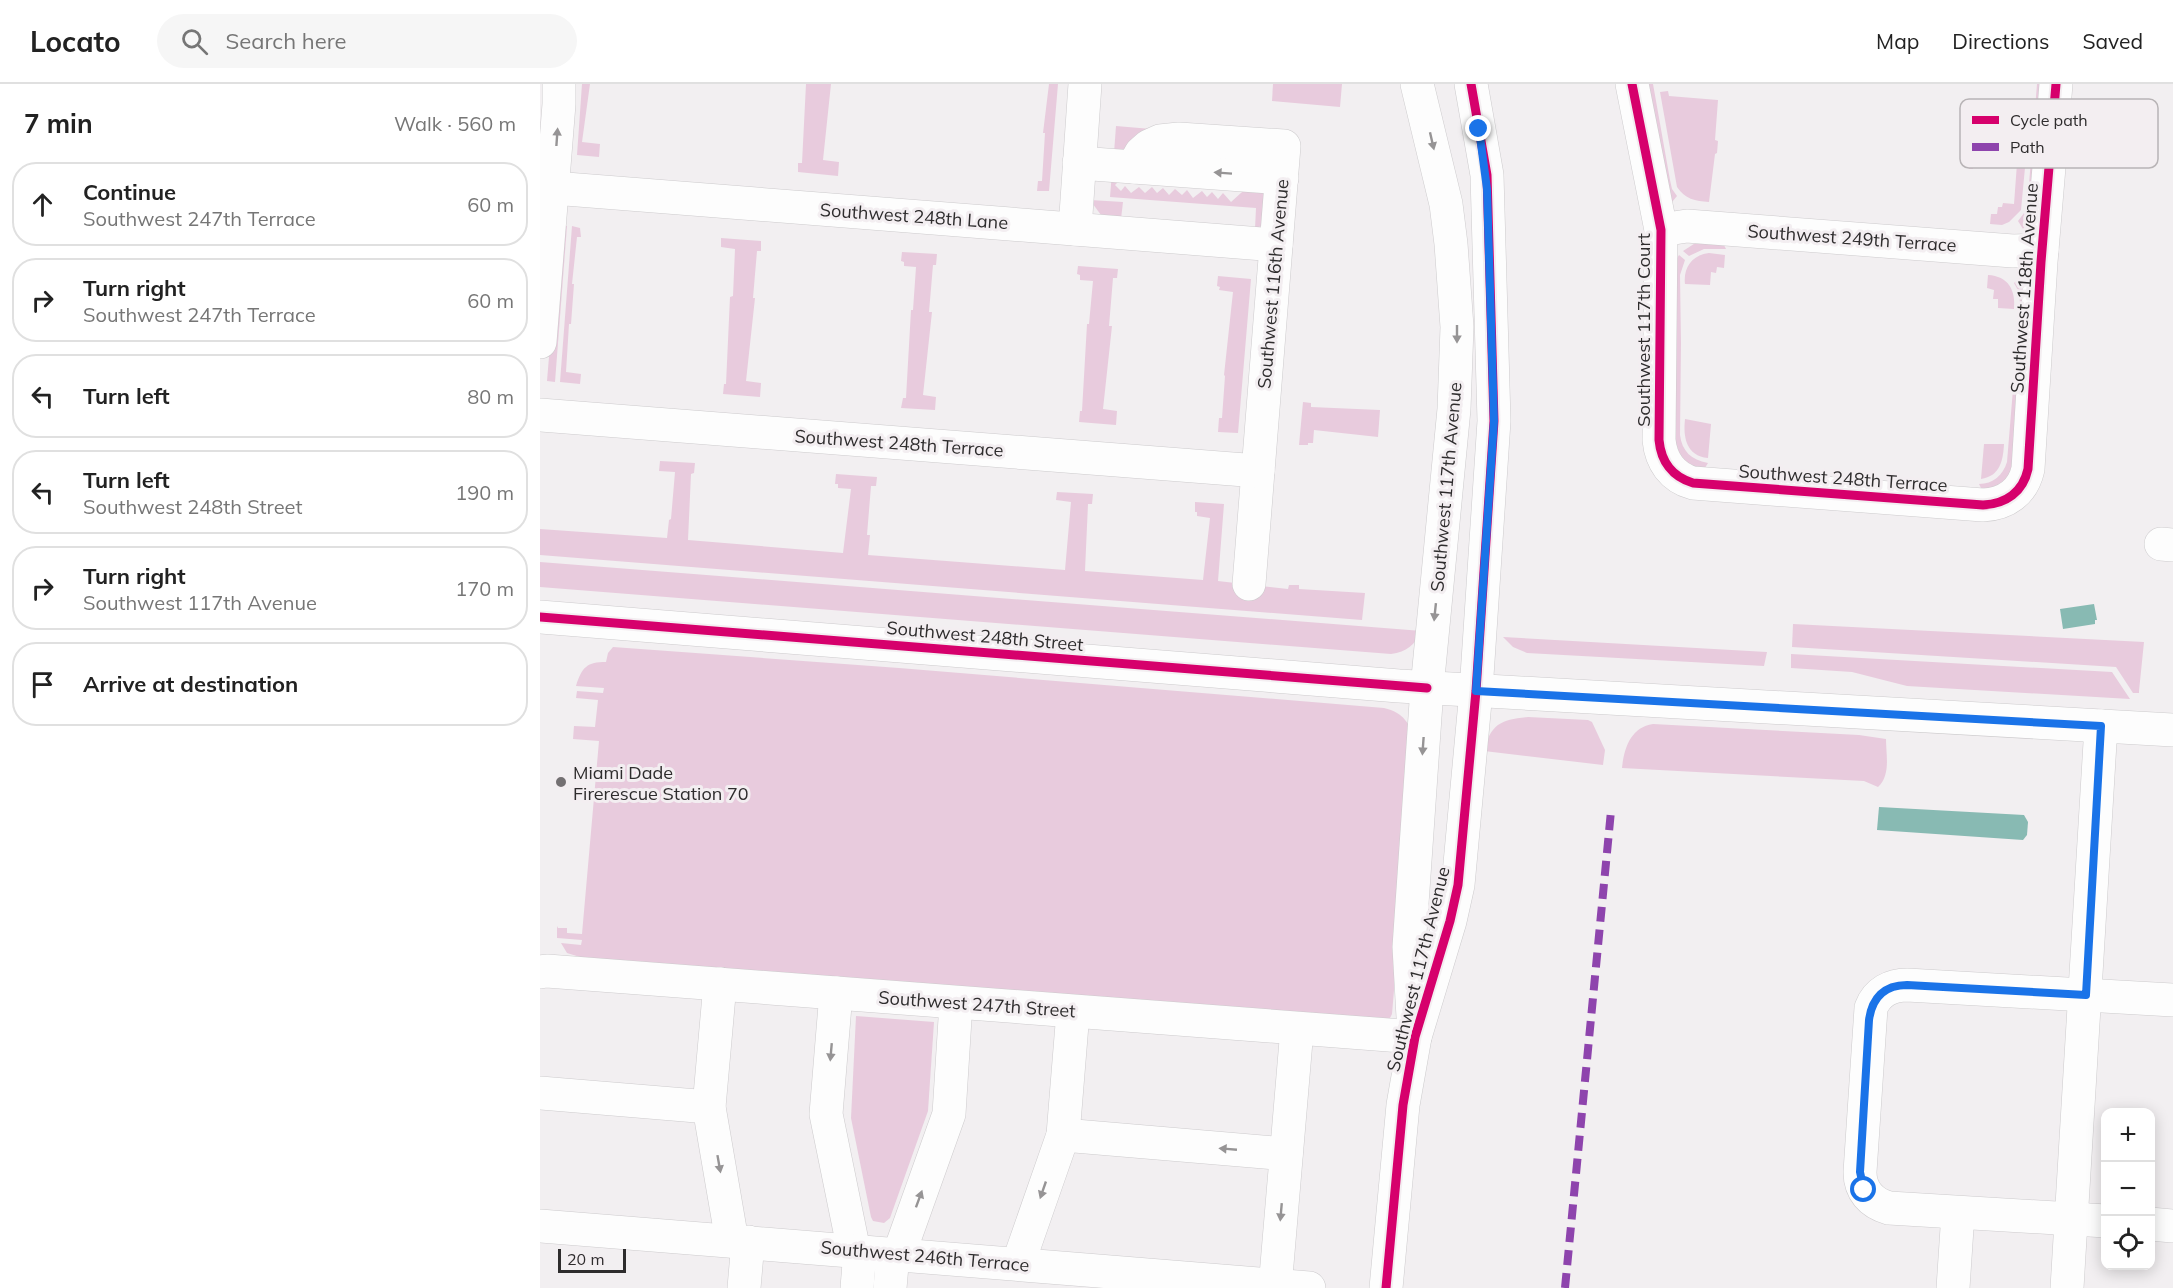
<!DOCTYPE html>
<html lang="en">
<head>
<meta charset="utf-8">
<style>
  body { margin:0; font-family:Mulish,sans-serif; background:#f6f6f6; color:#222 }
  .controls { position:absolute; right:18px; bottom:18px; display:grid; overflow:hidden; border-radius:12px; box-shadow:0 3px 15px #0003 }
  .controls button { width:54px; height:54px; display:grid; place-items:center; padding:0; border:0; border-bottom:2px solid #e0e0e0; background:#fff; color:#222; font:30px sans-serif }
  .scale { position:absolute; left:18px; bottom:15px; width:68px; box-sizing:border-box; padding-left:6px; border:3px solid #2e2c2d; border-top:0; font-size:16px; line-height:21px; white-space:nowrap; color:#2e2c2d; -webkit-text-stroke:4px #f3eef1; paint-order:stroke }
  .stop { position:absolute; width:18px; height:18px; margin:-14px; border:4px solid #1a73e8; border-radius:50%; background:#fff }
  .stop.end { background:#1a73e8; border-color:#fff; box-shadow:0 2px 6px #0008 }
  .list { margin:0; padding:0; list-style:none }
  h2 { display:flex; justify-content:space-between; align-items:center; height:78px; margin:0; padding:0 24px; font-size:26px }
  h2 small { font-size:20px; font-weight:400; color:#767676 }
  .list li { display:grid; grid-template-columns:39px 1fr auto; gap:18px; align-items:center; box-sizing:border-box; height:84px; margin:0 12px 12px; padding:0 12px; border:2px solid #e0e0e0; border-radius:24px }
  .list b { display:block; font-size:22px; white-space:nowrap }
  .list p { margin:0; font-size:20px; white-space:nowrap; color:#767676 }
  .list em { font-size:20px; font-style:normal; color:#767676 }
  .icon { flex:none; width:33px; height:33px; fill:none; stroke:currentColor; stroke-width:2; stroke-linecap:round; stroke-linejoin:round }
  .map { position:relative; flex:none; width:1633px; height:1204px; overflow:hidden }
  header { display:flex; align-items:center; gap:36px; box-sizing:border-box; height:84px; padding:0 30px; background:#fff; border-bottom:2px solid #e0e0e0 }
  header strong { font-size:28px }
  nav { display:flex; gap:33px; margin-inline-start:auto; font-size:21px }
  .search { width:420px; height:54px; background:#f6f6f6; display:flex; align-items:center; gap:15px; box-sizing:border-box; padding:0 21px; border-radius:33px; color:#767676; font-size:22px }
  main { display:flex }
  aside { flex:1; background:#fff }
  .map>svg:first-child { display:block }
</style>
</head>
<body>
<header>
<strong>Locato</strong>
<div class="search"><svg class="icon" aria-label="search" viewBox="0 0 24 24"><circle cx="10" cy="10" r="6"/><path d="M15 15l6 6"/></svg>Search here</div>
<nav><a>Map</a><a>Directions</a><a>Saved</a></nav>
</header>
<main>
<aside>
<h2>7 min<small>Walk · 560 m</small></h2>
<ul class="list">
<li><svg class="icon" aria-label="ahead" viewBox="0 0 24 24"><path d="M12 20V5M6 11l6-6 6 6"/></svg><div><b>Continue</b><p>Southwest 247th Terrace</p></div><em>60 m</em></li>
<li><svg class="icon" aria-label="right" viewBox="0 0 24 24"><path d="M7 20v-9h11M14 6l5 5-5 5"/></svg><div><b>Turn right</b><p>Southwest 247th Terrace</p></div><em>60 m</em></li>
<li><svg class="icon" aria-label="left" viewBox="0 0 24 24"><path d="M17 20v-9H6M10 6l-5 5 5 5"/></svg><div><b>Turn left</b></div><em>80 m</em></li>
<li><svg class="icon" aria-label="left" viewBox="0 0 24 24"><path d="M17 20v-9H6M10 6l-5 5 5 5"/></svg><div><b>Turn left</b><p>Southwest 248th Street</p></div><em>190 m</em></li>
<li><svg class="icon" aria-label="right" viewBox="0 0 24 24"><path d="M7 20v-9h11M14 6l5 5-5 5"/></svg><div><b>Turn right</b><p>Southwest 117th Avenue</p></div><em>170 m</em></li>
<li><svg class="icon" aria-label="arrive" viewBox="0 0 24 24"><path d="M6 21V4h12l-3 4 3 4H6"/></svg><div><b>Arrive at destination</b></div></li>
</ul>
</aside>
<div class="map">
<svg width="1633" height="1204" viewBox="0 0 1633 1204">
  <rect width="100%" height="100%" fill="#f2eff1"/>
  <!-- green -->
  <g fill="#e8cbdd">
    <polygon points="42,0 50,0 42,58 60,60 59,73 37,71"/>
    <polygon points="266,0 291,0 283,76 299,78 298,92 258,88 258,79 262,79"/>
    <polygon points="509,0 518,0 509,107 497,107 498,97 502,97 505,49 503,49"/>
    <polygon points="733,0 802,0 800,23 732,17"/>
    <polygon points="1105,0 1113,0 1130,96 1132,105 1137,112 1132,118"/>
    <polygon points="1497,0 1505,0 1489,138 1483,145 1478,137 1487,125"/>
    <path d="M1128,7L1129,12L1178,16L1175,56L1178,57L1177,69L1175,70L1169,118C1155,117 1145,115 1137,103L1120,8Z"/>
    <polygon points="1433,36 1489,41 1481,126 1469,138 1462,141 1450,140 1451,130 1457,130 1458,123 1462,123 1463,119 1474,120 1478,66 1450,63 1451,52 1436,51 1433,85 1429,85"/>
    <polygon points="576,42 623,46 589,66 574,69"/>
    <polygon points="572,88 583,93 575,101 581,107 585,102 591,109 599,103 605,109 612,103 617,109 623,104 629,111 635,105 642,111 647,106 653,114 662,107 667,113 672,108 678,115 683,109 691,118 712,99 727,104 721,142 715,145 716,124 570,113"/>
    <polygon points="550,116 583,118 581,135 561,131"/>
    <polygon points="20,141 27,142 15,298 7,297"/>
    <polygon points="32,142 40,144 41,153 37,153 32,200 34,200 31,240 29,240 26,288 41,290 40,300 20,298"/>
    <polygon points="181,154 221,157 221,167 217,167 213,214 215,214 206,297 221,299 220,313 183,310 184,300 186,300 190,213 193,212 195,165 181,163"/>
    <polygon points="1182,157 1186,165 1164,165 1149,172 1143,167 1157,158"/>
    <polygon points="362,168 397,170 396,181 393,181 389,228 392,228 383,311 396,313 395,326 361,324 363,314 366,314 371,226 373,226 376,183 364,182 364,178 361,177"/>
    <path d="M1169,169L1185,171L1184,184L1177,183L1176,189L1171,188L1170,201L1145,200C1143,184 1152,171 1169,169Z"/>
    <path d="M1139,171L1145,176L1140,191L1141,259L1140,351C1142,367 1151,376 1168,379L1163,387L1146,380L1132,358L1134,179Z"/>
    <polygon points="538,182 578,185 577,194 573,194 569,242 572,242 563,325 577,327 576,341 539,338 540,327 542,327 547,240 549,240 553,197 540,196 540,191 537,190"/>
    <path d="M1448,191C1468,192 1476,206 1474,225L1458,224V215H1453L1454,206L1447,204Z"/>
    <polygon points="678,192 711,195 698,349 678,348 679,334 682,334 685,292 684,291 693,208 679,206 680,203 677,202"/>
    <path d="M1481,193L1486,204L1474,385L1463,400L1443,408L1439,400C1453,400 1463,391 1467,378L1480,220L1479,208L1474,199Z"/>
    <polygon points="763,318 771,319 771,323 840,326 838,353 774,346 773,359 768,359 768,361 759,361"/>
    <path d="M1145,335L1171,340L1168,374C1146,372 1143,353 1145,335Z"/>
    <path d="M1444,360H1464C1463,377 1460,392 1441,395Z"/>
    <polygon points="120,377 155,379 154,389 151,390 148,456 303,469 311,405 298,404 298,400 295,400 296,390 337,393 336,402 331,402 327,451 330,451 328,471 525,486 531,418 516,416 517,408 553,410 552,420 548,420 545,487 663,496 670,434 657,432 657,428 655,428 655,418 684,420 678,497 748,505 749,501 759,501 759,505 825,509 822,536 0,471 0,445 127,454 129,436 131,435 135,388 119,387"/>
    <path d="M0,478L882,547C874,561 867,568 851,570L0,503Z"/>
    <polygon points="1253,540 1604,558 1599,607 1599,609 1593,609 1576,583 1252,563"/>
    <polygon points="963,553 1227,568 1224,582 987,569 973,563"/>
    <path d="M73,563L359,584L844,624C864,629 870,639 875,659L852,930L849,936L43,874L27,869L21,859L41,861L42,856L17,854V842L18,844H27V849L42,850L59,657L33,655L34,642L55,643L58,616L36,614L37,607L63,609L64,604L36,602C42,583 47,578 66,578L68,569Z"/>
    <polygon points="1251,570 1572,588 1590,615 1367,602 1312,588 1251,584"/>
    <path d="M988,633L1048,636L1052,638L1065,666L1063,681L944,667C950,640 962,635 988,633Z"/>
    <path d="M1113,640L1319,651L1346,655C1346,671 1351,691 1338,703L1324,697L1082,684C1084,664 1091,643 1113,640Z"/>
    <polygon points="316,932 394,938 388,1027 350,1134 344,1139 333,1137 331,1133 311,1034"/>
  </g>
  <!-- water -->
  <g fill="#88bab3">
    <polygon points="1554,520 1557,536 1555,536 1555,540 1523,545 1520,525"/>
    <polygon points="1339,723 1484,731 1488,738 1487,751 1483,756 1337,746"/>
  </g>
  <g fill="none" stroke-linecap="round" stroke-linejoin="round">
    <defs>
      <g id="minor">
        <path d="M1092,0L1121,146L1119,356C1121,377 1132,393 1153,399L1443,421C1466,420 1483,408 1488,385L1501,178L1516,0"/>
        <polyline points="539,79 742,94"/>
        <polyline points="593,83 601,69 609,62 620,57 639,55 744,62 709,500"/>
        <polyline points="13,104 736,161"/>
        <polyline points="535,145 545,0"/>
        <polyline points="1121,146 1147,142 1473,167 1502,166"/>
        <polyline points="0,258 19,20 19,0"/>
        <polyline points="0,331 718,387"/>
        <polyline points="1621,460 1633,461"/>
        <polyline points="0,533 859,602 1633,646"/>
        <polyline points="0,888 7,887 875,953"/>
        <polyline points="180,900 169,1023 192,1157"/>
        <polyline points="296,909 286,1030 314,1167"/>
        <polyline points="873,933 869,863 887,604 914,325 917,243 911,160 906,120 877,0"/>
        <polyline points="0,1009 169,1023"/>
        <polyline points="523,1051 746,1070"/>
        <path d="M1566,1137L1349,1124C1331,1119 1320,1107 1320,1088L1331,924C1337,908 1351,901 1367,901L1633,916"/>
        <polyline points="1610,1140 1633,1142"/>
        <polyline points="0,1142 769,1204"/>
        <polyline points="359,1170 409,1030 416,919"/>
        <polyline points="478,1180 523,1051 533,928"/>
        <polyline points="204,1204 208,1158"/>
        <polyline points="317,1204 320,1167"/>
        <polyline points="350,1204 353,1170"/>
        <polyline points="735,1204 757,945"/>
        <polyline points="846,1204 863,1021 875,953 910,837 918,801 936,607 954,337 947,91 931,0"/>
        <polyline points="1413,1204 1418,1129"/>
        <polyline points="1527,1204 1561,642"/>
      </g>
    </defs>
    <!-- minor casing -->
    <use href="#minor" stroke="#cdcbcd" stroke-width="34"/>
    <!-- minor -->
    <use href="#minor" stroke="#fdfdfd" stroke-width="33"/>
    <!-- quiet -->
    <polyline stroke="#8e44ad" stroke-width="8" stroke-dasharray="15 8" stroke-linecap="butt" points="1025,1204 1071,727"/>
    <defs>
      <g id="cycleway">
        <path d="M1092,0L1121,146L1119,356C1121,377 1132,393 1153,399L1443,421C1466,420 1483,408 1488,385L1501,178L1516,0"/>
        <polyline points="0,533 887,604"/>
        <polyline points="846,1204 863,1021 875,953 910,837 918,801 936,607 954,337 947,91 931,0"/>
      </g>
    </defs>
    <!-- cycleway casing -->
    <use href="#cycleway" stroke="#f3eef1" stroke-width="13"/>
    <!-- cycleway -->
    <use href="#cycleway" stroke="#d6006c" stroke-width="9"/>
  </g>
  <!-- one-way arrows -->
  <defs><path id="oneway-solid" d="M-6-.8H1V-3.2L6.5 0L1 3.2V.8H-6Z" transform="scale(1.5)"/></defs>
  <g fill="#969495">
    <use href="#oneway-solid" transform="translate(17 53) rotate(-86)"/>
    <use href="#oneway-solid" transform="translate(892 57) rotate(77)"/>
    <use href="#oneway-solid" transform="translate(683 89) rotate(-176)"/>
    <use href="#oneway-solid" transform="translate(917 250) rotate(90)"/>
    <use href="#oneway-solid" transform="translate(895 528) rotate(96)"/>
    <use href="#oneway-solid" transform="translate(883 662) rotate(94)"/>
    <use href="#oneway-solid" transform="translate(291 968) rotate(95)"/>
    <use href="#oneway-solid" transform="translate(688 1065) rotate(-175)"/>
    <use href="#oneway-solid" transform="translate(179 1080) rotate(80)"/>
    <use href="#oneway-solid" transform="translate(503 1106) rotate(109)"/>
    <use href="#oneway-solid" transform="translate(379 1115) rotate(-70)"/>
    <use href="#oneway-solid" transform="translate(741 1128) rotate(95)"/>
  </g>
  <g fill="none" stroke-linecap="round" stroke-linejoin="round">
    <!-- route -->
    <path stroke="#1a73e8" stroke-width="8" d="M939,45L947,105L954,337L936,607L1561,642L1546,911L1367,901C1344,901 1332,914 1329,936L1320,1088L1324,1106"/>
  </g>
  <!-- markers -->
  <circle fill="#737072" stroke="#f3eef1" stroke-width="2" cx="21" cy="698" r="6"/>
  <g text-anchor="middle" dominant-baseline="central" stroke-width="6" stroke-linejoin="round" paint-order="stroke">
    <!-- street labels -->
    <g font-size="18" fill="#2e2c2d" stroke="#f3eef1">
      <text transform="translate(374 132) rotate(4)">Southwest 248th Lane</text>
      <text transform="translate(1312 154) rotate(4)">Southwest 249th Terrace</text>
      <text transform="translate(733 200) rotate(-85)">Southwest 116th Avenue</text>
      <text transform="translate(1484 204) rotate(-86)">Southwest 118th Avenue</text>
      <text transform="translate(1103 246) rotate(-90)">Southwest 117th Court</text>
      <text transform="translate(359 359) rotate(4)">Southwest 248th Terrace</text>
      <text transform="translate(1303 394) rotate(4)">Southwest 248th Terrace</text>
      <text transform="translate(906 403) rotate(-85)">Southwest 117th Avenue</text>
      <text transform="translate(445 552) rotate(5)">Southwest 248th Street</text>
      <text transform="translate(878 885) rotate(-76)">Southwest 117th Avenue</text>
      <text transform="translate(437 920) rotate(4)">Southwest 247th Street</text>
      <text transform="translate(385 1172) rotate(5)">Southwest 246th Terrace</text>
    </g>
    <!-- poi labels -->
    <g font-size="18" fill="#2e2c2d" stroke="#f3eef1" text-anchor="start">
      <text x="33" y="688">Miami Dade<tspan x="33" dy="21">Firerescue Station 70</tspan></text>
    </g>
  </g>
  <!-- legend -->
  <rect x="1420" y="15" width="198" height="69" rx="9" fill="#f3eef1" stroke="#b8b4b6" stroke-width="1.5"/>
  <rect x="1432" y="32" width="27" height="8" fill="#d6006c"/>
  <rect x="1432" y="59" width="27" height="8" fill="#8e44ad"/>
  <g font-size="16" fill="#2e2c2d">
    <text x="1470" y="42">Cycle path</text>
    <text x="1470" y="69">Path</text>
  </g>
</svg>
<div class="controls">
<button>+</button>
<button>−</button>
<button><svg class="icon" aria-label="locate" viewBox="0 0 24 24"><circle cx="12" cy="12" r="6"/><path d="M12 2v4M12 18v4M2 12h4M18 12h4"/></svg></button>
</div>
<div class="scale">20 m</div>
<div class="stop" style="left:1324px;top:1106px"></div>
<div class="stop end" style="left:939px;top:45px"></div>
</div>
</main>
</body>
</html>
